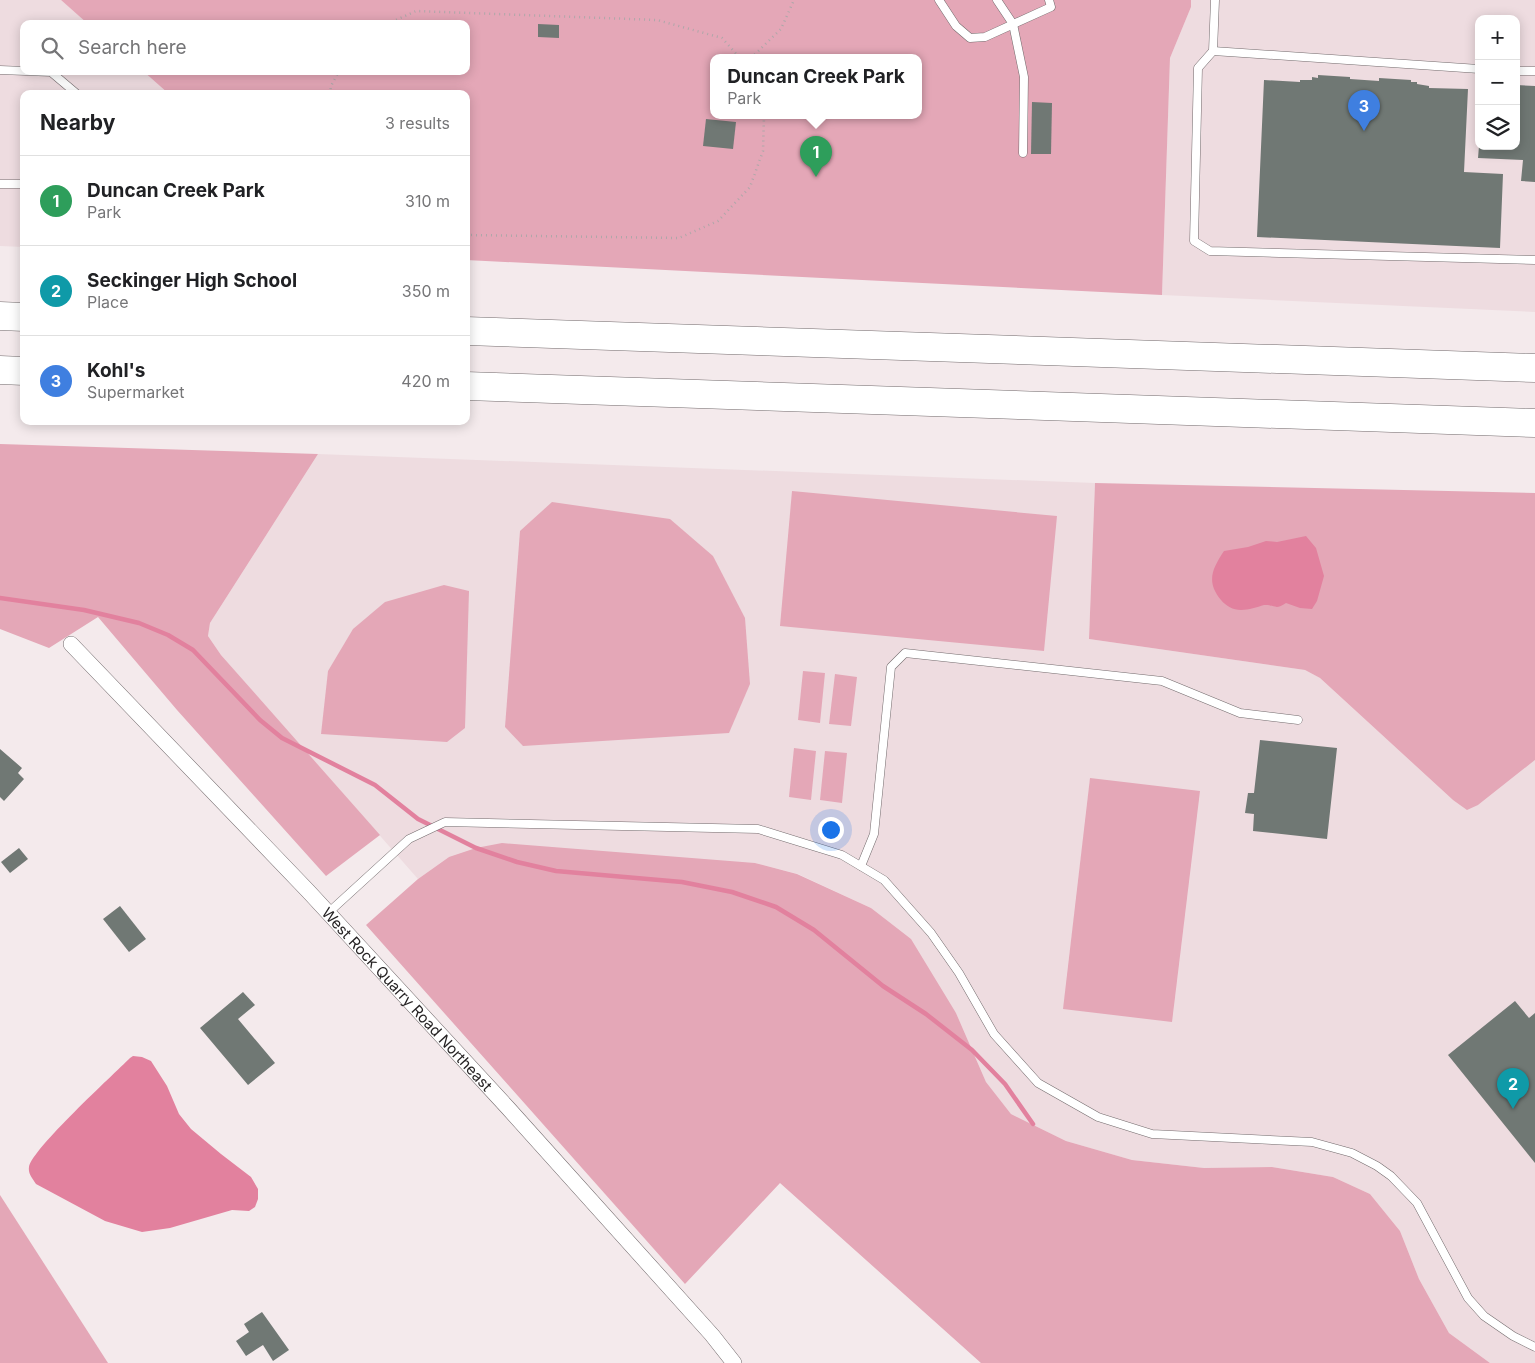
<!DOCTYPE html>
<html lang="en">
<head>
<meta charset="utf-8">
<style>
  body { margin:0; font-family:Inter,sans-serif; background:#f2f2f2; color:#202124 }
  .controls { position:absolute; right:15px; top:15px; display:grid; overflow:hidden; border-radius:10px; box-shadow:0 2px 12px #0003 }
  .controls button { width:45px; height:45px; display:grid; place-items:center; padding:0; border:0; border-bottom:1px solid #e0e0e0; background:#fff; color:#202124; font:25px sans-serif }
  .you { position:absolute; left:830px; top:829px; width:18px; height:18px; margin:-12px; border:4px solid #fff; border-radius:50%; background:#1a73e8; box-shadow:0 0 0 8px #1a73e833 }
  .badge { display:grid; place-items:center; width:32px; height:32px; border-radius:50%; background:#b45309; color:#fff; font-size:16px; font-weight:700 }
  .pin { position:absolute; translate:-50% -41px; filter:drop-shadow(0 1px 2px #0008) }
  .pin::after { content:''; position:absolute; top:26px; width:18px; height:15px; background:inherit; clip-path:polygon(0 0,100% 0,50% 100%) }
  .popup { position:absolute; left:710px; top:54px; width:212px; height:65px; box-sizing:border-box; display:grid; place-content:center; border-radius:10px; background:#fff; filter:drop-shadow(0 1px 4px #0005); font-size:16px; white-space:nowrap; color:#757577 }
  .popup b { font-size:19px; color:#202124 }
  .popup::after { content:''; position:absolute; left:50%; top:100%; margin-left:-10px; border:10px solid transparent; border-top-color:#fff }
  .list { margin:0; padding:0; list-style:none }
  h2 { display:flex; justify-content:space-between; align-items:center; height:65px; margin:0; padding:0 20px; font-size:21px }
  h2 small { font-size:16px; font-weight:400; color:#757577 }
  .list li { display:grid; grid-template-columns:32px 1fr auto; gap:15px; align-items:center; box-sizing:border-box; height:90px; padding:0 20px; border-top:1px solid #e0e0e0 }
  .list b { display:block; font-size:19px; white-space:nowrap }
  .list p { margin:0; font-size:16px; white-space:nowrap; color:#757577 }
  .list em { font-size:16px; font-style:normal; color:#757577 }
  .icon { flex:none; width:28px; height:28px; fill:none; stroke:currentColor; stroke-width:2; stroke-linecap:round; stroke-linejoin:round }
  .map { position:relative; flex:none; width:1535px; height:1363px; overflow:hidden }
  .search { position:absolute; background:#fff; box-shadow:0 2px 12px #0003; left:20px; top:20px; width:450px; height:55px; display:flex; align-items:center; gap:12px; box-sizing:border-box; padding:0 18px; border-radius:10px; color:#757577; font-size:19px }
  .panel { position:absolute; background:#fff; box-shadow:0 2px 12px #0003; left:20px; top:90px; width:450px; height:335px; border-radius:10px }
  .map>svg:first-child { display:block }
</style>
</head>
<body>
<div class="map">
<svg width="1535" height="1363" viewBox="0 0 1535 1363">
  <rect width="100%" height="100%" fill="#f4eaec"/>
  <!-- built -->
  <g fill="#eedce0" fill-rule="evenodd">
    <polygon points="0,0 61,0 88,24 24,24 24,71 143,71 169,94 24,94 24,247 0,246"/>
    <path d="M1191,0H1535V312L1162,295L1170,58L1191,7ZM1479,19H1516V146H1479Z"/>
    <polygon points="318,454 1095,483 1089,639 1305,670 1320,678 1453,800 1478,805 1535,760 1535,1363 1490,1363 1449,1333 1419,1279 1400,1231 1370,1194 1333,1177 1272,1167 1204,1168 1132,1160 1066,1141 1011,1114 986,1082 956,1013 871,908 798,874 755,863 449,857 418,879 221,655 208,636 210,623"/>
  </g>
  <!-- green -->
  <g fill="#e4a7b7" fill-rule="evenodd">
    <path d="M61,0H1191V7L1170,58L1162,295L466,260V94H169L143,71H466V24H88ZM714,58H918V116H714Z"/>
    <polygon points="0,444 318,454 210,623 208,636 221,655 380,835 326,876 177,710 98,617 49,648 0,629"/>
    <polygon points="1095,483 1535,493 1535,760 1478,805 1467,810 1453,800 1320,678 1305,670 1089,639"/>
    <polygon points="792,491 1057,516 1044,651 780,626"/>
    <polygon points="552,502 670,519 713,556 745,618 750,684 729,733 523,746 505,727 520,531"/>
    <polygon points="444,585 469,591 465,728 447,742 321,734 328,671 353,629 385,602"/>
    <polygon points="803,671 825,673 820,723 798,720"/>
    <polygon points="835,674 857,677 851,726 829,724"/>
    <polygon points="794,748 816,751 811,800 789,797"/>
    <polygon points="825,751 847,753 842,803 820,800"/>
    <polygon points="1090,778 1200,791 1172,1022 1063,1009"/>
    <polygon points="502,843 755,863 797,874 871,908 911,939 956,1013 986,1082 1011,1114 1066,1141 1132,1160 1204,1168 1272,1167 1333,1177 1370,1194 1400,1231 1419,1279 1449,1333 1490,1363 981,1363 780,1183 685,1284 366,925 418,879 449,857 476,848"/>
    <polygon points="0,1195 108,1363 0,1363"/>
  </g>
  <!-- water -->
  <g fill="#e2819e">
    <path d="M1306,536L1316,548L1324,576L1317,601L1312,609L1300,608L1286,603C1275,611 1274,604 1264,605C1257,607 1249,610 1241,610C1233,610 1226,606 1221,600C1206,582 1212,569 1224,551L1248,547L1266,541L1277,542Z"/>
    <path d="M133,1056L142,1057L151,1061L167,1086L179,1114L191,1129L221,1154L251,1177L258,1189V1199L255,1207L249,1211L232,1210L170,1228L142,1232L105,1221L36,1184C32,1178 28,1174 29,1167C32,1149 113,1075 130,1058Z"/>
  </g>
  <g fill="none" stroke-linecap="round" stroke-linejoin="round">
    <!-- stream -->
    <polyline stroke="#e2819e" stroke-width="4.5" points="0,598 84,610 139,623 168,635 193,650 260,720 282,738 375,785 418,819 476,848 517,862 556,871 682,882 732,892 776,907 814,930 883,986 926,1014 972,1050 1005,1084 1033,1124"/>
  </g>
  <!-- building -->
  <g fill="#707874">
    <polygon points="538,24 559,25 559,38 538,37"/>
    <polygon points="1318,75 1350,77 1350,79 1379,81 1379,78 1411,80 1411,82 1417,82 1417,84 1429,86 1429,88 1468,89 1464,172 1503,174 1500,248 1257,237 1264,80 1300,82 1300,80 1312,80 1312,77 1318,78"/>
    <polygon points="1516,85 1535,86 1535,182 1521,181 1523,160 1478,158 1479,146 1516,146"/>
    <polygon points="1032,102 1052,103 1051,154 1031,154"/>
    <polygon points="706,119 736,122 733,149 703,146"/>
    <polygon points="1260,740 1337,748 1327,839 1253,831 1254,814 1245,813 1248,793 1254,793"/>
    <polygon points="0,749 22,768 18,773 24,779 4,801 0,797"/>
    <polygon points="19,848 28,859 10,873 1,862"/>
    <polygon points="120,906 146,939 129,952 103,919"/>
    <polygon points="243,992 255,1005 238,1019 275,1063 248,1085 200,1028"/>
    <polygon points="1515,1001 1529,1018 1535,1013 1535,1163 1448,1055"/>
    <polygon points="262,1312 289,1350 273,1361 263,1345 246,1356 236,1341 249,1332 244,1324"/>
  </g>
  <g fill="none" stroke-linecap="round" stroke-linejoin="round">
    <defs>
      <g id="service">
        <polyline points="939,0 956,26 970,38 985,37 1051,7 1049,0"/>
        <polyline points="997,0 1013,24 1024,77 1023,153"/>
        <polyline points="1215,0 1213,51 1198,68 1194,241 1210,251 1535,260"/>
        <polyline points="1213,51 1479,69"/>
        <polyline points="0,70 51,72 77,94"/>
        <polyline points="1516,71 1535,71"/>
        <polyline points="0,184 24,184"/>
        <polyline points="861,866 874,834 891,667 905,653 1162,681 1240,713 1298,720"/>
        <polyline points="328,913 409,839 445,822 758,829 842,855 884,880 931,933 959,973 994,1034 1038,1083 1098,1117 1152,1134 1312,1142 1352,1153 1377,1166 1391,1176 1417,1203 1468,1298 1484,1316 1513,1336 1535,1347"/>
      </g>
      <g id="minor">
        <path id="s1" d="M71,644L309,892L508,1108L712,1335L734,1363"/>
      </g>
      <g id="motorway">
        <polyline points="0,316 24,317"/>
        <polyline points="466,331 1535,368"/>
        <polyline points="0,370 24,371"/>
        <polyline points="466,386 1535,423"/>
      </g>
    </defs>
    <!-- service casing -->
    <use href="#service" stroke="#736b6d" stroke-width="9"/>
    <!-- minor casing -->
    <use href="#minor" stroke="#736b6d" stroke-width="16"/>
    <!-- motorway casing -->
    <use href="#motorway" stroke="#736b6d" stroke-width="29"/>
    <!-- path -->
    <g stroke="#afa7a9" stroke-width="2.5" stroke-dasharray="1 4" stroke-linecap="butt">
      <polyline points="387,24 416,11 657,20 722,38 740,58"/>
      <polyline points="751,58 781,29 794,0"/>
      <polyline points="330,94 331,86 339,71"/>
      <polyline points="466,235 679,238 718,221 750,187 763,151 764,116"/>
    </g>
    <!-- service -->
    <use href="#service" stroke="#fff" stroke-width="8"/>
    <!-- minor -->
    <use href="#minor" stroke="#fff" stroke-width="15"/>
    <!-- motorway -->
    <use href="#motorway" stroke="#fff" stroke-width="28"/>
  </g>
  <g text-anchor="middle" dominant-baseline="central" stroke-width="4" stroke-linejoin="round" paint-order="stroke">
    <!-- street labels -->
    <g font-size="15" fill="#262324" stroke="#f4eaec">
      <text stroke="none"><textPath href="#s1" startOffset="489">West Rock Quarry Road Northeast</textPath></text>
    </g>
  </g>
</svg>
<div class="controls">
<button>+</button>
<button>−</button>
<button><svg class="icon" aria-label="layers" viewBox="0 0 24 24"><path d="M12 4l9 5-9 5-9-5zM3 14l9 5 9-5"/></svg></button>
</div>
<div class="you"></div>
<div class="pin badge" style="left:816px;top:177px;background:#2e9e5b">1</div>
<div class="popup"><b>Duncan Creek Park</b>Park</div>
<div class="pin badge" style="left:1513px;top:1109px;background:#0f9aa8">2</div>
<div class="pin badge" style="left:1364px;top:131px;background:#3f7fe0">3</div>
<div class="search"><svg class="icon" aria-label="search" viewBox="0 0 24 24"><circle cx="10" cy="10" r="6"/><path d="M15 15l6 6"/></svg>Search here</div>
<section class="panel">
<h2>Nearby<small>3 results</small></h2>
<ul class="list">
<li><span class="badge" style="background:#2e9e5b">1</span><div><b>Duncan Creek Park</b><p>Park</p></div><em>310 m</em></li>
<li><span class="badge" style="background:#0f9aa8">2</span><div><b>Seckinger High School</b><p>Place</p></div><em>350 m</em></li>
<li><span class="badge" style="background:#3f7fe0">3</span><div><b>Kohl's</b><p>Supermarket</p></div><em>420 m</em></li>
</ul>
</section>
</div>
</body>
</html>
